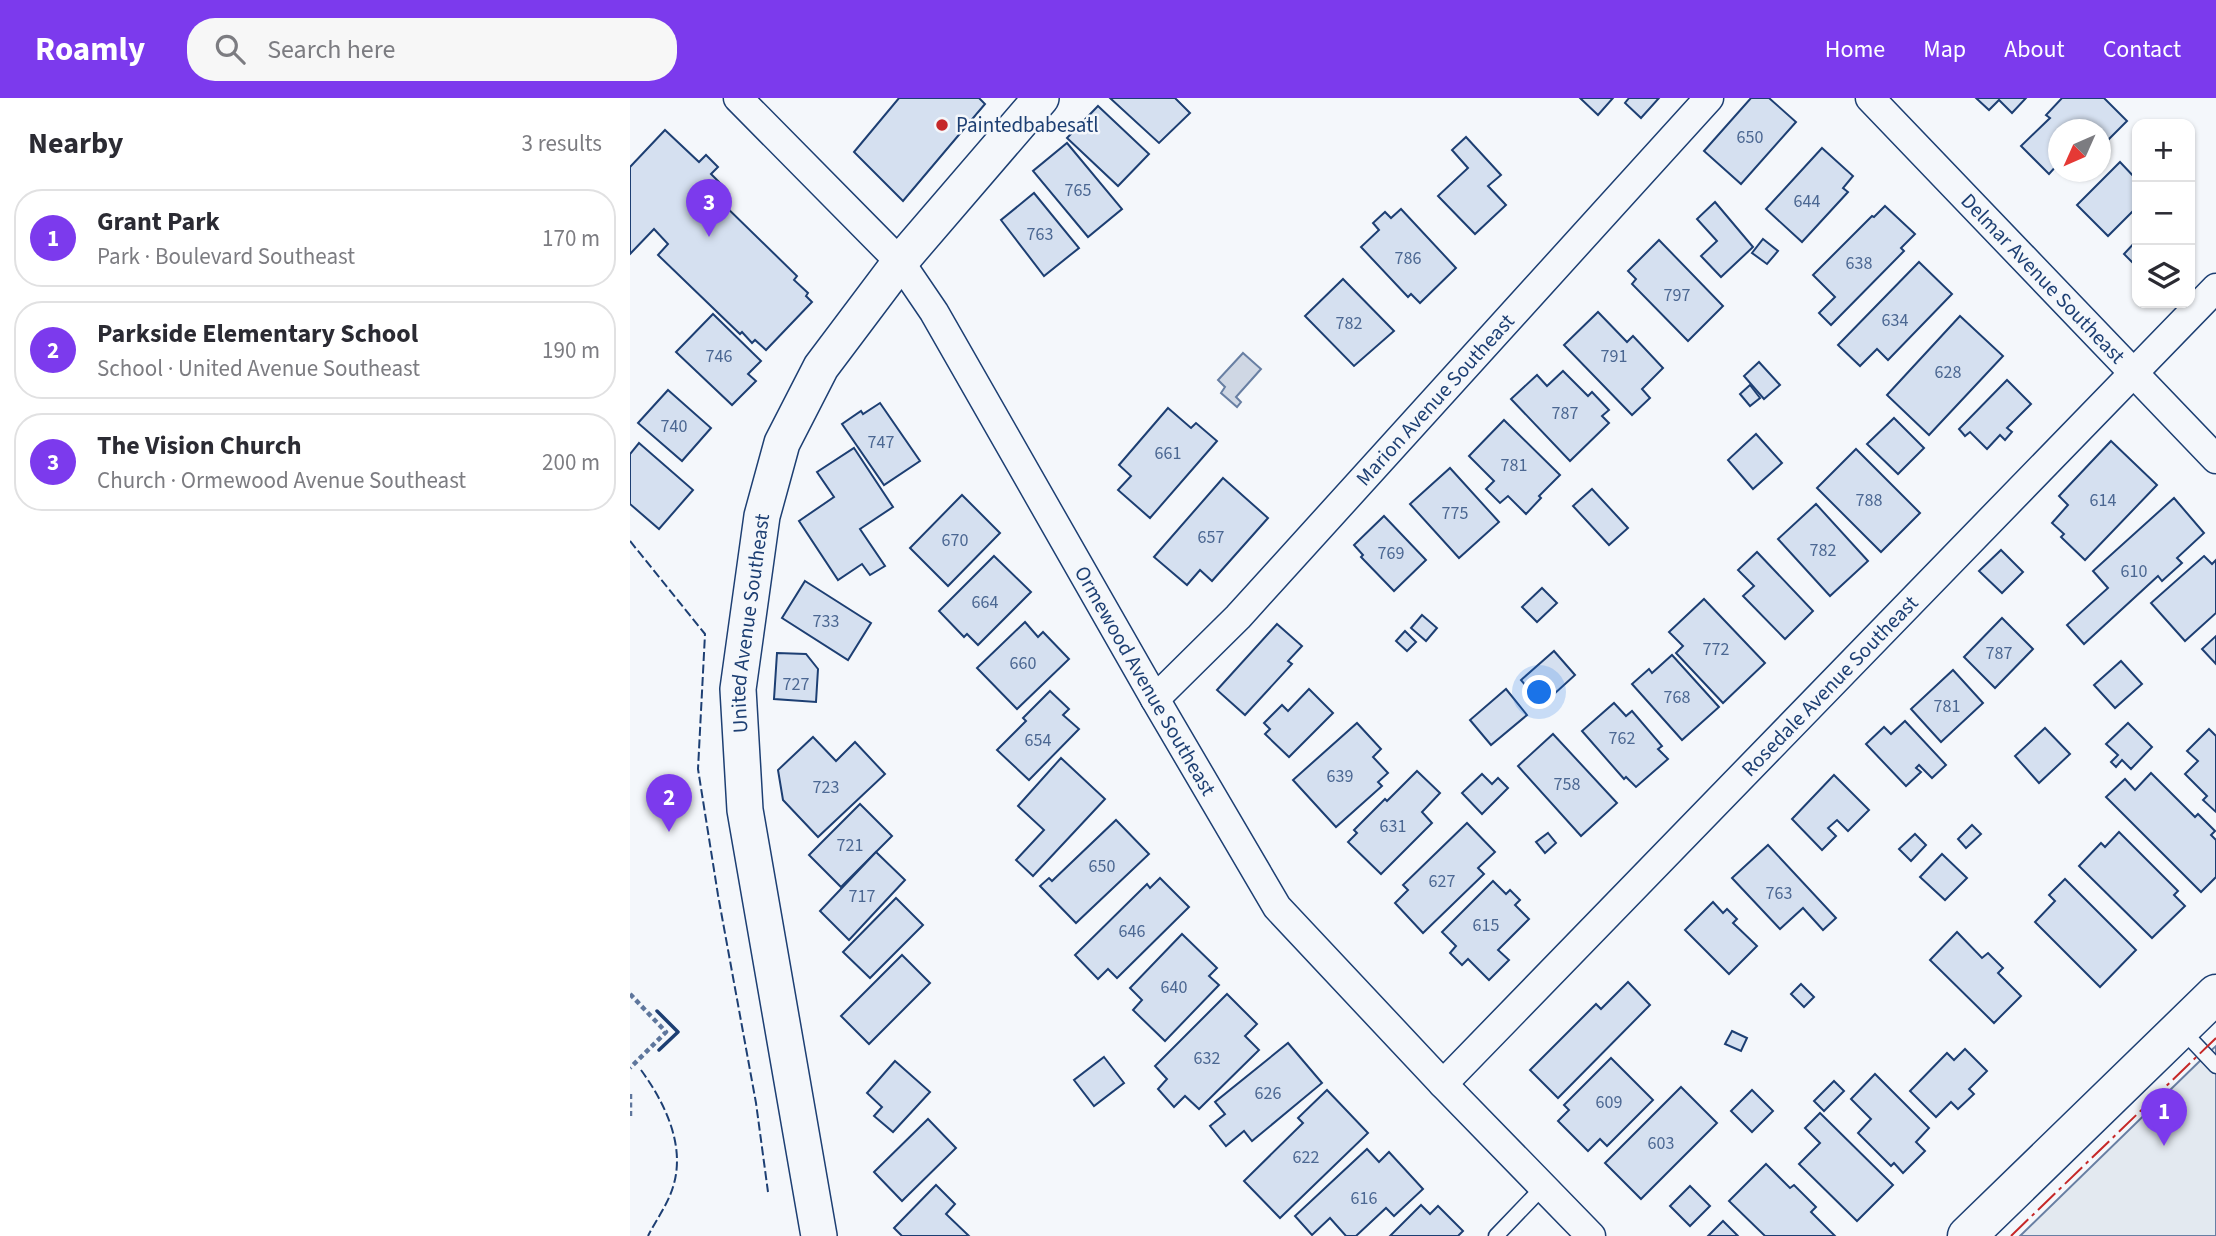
<!DOCTYPE html>
<html lang="en">
<head>
<meta charset="utf-8">
<style>
  body { margin:0; font-family:"Source Sans 3",sans-serif; background:#f7f7f7; color:#2b2b33 }
  .controls { position:absolute; right:21px; top:21px; display:grid; overflow:hidden; border-radius:14px; box-shadow:0 2px 5px #0004 }
  .controls button { width:63px; height:63px; display:grid; place-items:center; padding:0; border:0; border-bottom:2px solid #e1e1e2; background:#fff; color:#2b2b33; font:35px sans-serif }
  .compass { position:absolute; left:1418px; top:21px; width:63px; height:63px; border-radius:50%; background:#fff; box-shadow:0 2px 5px #0004; rotate:225deg }
  .you { position:absolute; left:910px; top:595px; width:24px; height:24px; margin:-18px; border:5px solid #fff; border-radius:50%; background:#1a73e8; box-shadow:0 0 0 10px #1a73e833 }
  .badge { display:grid; place-items:center; width:46px; height:46px; border-radius:50%; background:#7c3aed; color:#fff; font-size:23px; font-weight:700 }
  .pin { position:absolute; translate:-50% -58px; filter:drop-shadow(0 2px 4px #0008) }
  .pin::after { content:''; position:absolute; top:37px; width:24px; height:21px; background:inherit; clip-path:polygon(0 0,100% 0,50% 100%) }
  .list { margin:0; padding:0; list-style:none }
  h2 { display:flex; justify-content:space-between; align-items:center; height:91px; margin:0; padding:0 28px; font-size:30px }
  h2 small { font-size:23px; font-weight:400; color:#7c7c81 }
  .list li { display:grid; grid-template-columns:46px 1fr auto; gap:21px; align-items:center; box-sizing:border-box; height:98px; margin:0 14px 14px; padding:0 14px; border:2px solid #e1e1e2; border-radius:28px }
  .list b { display:block; font-size:26px; white-space:nowrap }
  .list p { margin:0; font-size:23px; white-space:nowrap; color:#7c7c81 }
  .list em { font-size:23px; font-style:normal; color:#7c7c81 }
  .icon { flex:none; width:38px; height:38px; fill:none; stroke:currentColor; stroke-width:2; stroke-linecap:round; stroke-linejoin:round }
  .map { position:relative; flex:none; width:1586px; height:1138px; overflow:hidden }
  header { display:flex; align-items:center; gap:42px; box-sizing:border-box; height:98px; padding:0 35px; background:#7c3aed; color:#fff }
  header strong { font-size:33px }
  nav { display:flex; gap:38px; margin-inline-start:auto; font-size:24px }
  .search { width:490px; height:63px; background:#f7f7f7; display:flex; align-items:center; gap:18px; box-sizing:border-box; padding:0 24px; border-radius:28px; color:#7c7c81; font-size:26px }
  main { display:flex }
  aside { flex:1; background:#fff }
  .map>svg:first-child { display:block }
</style>
</head>
<body>
<header>
<strong>Roamly</strong>
<div class="search"><svg class="icon" aria-label="search" viewBox="0 0 24 24"><circle cx="10" cy="10" r="6"/><path d="M15 15l6 6"/></svg>Search here</div>
<nav><a>Home</a><a>Map</a><a>About</a><a>Contact</a></nav>
</header>
<main>
<aside>
<h2>Nearby<small>3 results</small></h2>
<ul class="list">
<li><span class="badge">1</span><div><b>Grant Park</b><p>Park · Boulevard Southeast</p></div><em>170 m</em></li>
<li><span class="badge">2</span><div><b>Parkside Elementary School</b><p>School · United Avenue Southeast</p></div><em>190 m</em></li>
<li><span class="badge">3</span><div><b>The Vision Church</b><p>Church · Ormewood Avenue Southeast</p></div><em>200 m</em></li>
</ul>
</aside>
<div class="map">
<svg width="1586" height="1138" viewBox="0 0 1586 1138">
  <rect width="100%" height="100%" fill="#f4f7fb"/>
  <!-- green -->
  <polygon fill="#e3e9f0" stroke="#687fa3" stroke-width="2" points="1586,948 1586,1138 1390,1138 1576,957"/>
  <!-- water -->
  <polygon fill="#cfd7e4" stroke="#687fa3" stroke-width="2" points="613,255 631,271 606,299 611,304 607,309 591,295 595,289 588,282"/>
  <!-- building -->
  <g fill="#d5e0f0" stroke="#1d3f73" stroke-width="2">
    <polygon points="269,0 349,0 355,6 273,103 224,54"/>
    <polygon points="480,0 545,0 560,15 529,45"/>
    <polygon points="950,0 983,0 968,17"/>
    <polygon points="999,0 1029,0 1011,20 995,5"/>
    <polygon points="1121,0 1139,0 1166,24 1111,86 1074,53"/>
    <polygon points="1346,0 1396,0 1382,15 1369,2 1359,12"/>
    <polygon points="1432,0 1474,0 1497,23 1470,50 1470,32 1428,32 1428,66 1419,76 1391,48 1420,20 1416,17"/>
    <polygon points="468,8 519,56 488,88 437,40"/>
    <polygon points="35,32 69,64 76,57 88,69 81,76 97,92 88,101 167,178 164,182 178,195 176,198 182,204 136,252 125,242 122,245 112,234 110,236 28,157 38,146 24,131 0,156 0,69"/>
    <polygon points="836,39 871,77 858,88 876,107 845,136 808,98 838,70 822,52"/>
    <polygon points="437,45 492,111 458,139 403,73"/>
    <polygon points="1192,50 1223,78 1213,90 1218,94 1172,144 1136,111"/>
    <polygon points="1490,64 1507,82 1507,109 1478,138 1447,107"/>
    <polygon points="404,95 449,150 414,178 371,122"/>
    <polygon points="1085,104 1123,149 1091,179 1071,158 1087,143 1067,121"/>
    <polygon points="1255,108 1285,136 1271,150 1274,153 1201,227 1189,215 1205,199 1183,177 1242,118 1244,119"/>
    <polygon points="771,111 826,170 790,205 781,196 778,199 731,149 749,132 743,125 755,114 761,120"/>
    <polygon points="1133,141 1148,153 1137,166 1122,155"/>
    <polygon points="1029,142 1093,208 1058,243 1002,186 1006,181 998,173"/>
    <polygon points="1507,142 1507,169 1494,156"/>
    <polygon points="1289,164 1322,196 1258,262 1247,251 1230,268 1208,247"/>
    <polygon points="713,181 764,233 724,268 675,218"/>
    <polygon points="968,214 997,244 1003,238 1033,270 1012,291 1020,300 1002,317 934,247"/>
    <polygon points="83,216 131,263 118,276 126,283 102,307 46,254"/>
    <polygon points="1330,218 1373,258 1299,337 1257,297"/>
    <polygon points="1129,264 1150,287 1134,301 1114,278"/>
    <polygon points="933,273 958,298 962,294 979,312 972,318 979,325 940,363 881,301 907,277 917,288"/>
    <polygon points="1377,282 1401,306 1377,330 1382,334 1375,342 1370,337 1357,351 1340,334 1335,338 1329,331"/>
    <polygon points="1120,287 1130,300 1120,308 1110,296"/>
    <polygon points="38,292 81,330 52,363 8,325"/>
    <polygon points="250,305 290,363 254,387 212,326 231,313 233,316"/>
    <polygon points="538,310 561,330 566,325 587,343 520,420 488,392 501,378 489,367"/>
    <polygon points="1264,320 1294,350 1268,376 1237,346"/>
    <polygon points="874,322 930,377 909,398 911,400 896,416 878,398 870,405 856,391 864,383 839,358"/>
    <polygon points="1126,336 1152,365 1123,391 1098,362"/>
    <polygon points="1481,343 1527,387 1455,462 1431,439 1434,436 1422,425 1438,407 1429,398"/>
    <polygon points="9,345 63,392 29,431 0,406 0,356"/>
    <polygon points="224,350 263,409 230,431 255,468 240,477 232,466 208,482 169,423 204,399 187,374"/>
    <polygon points="1226,351 1290,415 1251,454 1187,390"/>
    <polygon points="820,370 869,424 829,460 780,406"/>
    <polygon points="593,380 638,420 582,483 570,472 557,487 524,459"/>
    <polygon points="962,391 998,430 979,447 943,408"/>
    <polygon points="332,397 370,435 318,488 280,450"/>
    <polygon points="1544,400 1574,435 1547,460 1552,465 1532,483 1528,478 1454,546 1437,527 1478,490 1463,473"/>
    <polygon points="1186,406 1238,463 1200,498 1148,441"/>
    <polygon points="754,418 796,462 764,493 731,459 733,457 724,447"/>
    <polygon points="1371,452 1393,474 1372,495 1349,473"/>
    <polygon points="1127,454 1183,513 1155,541 1113,498 1124,488 1108,472"/>
    <polygon points="364,458 401,494 348,547 337,536 334,539 309,513"/>
    <polygon points="1574,458 1582,466 1586,462 1586,515 1555,543 1521,505"/>
    <polygon points="175,483 241,525 218,562 152,520"/>
    <polygon points="912,490 927,505 907,524 892,509"/>
    <polygon points="1074,501 1135,565 1093,605 1046,555 1053,548 1039,534"/>
    <polygon points="792,517 807,530 796,543 781,530"/>
    <polygon points="1372,520 1403,551 1365,590 1334,559"/>
    <polygon points="395,524 408,539 413,534 439,561 387,611 347,570"/>
    <polygon points="647,526 672,548 658,563 662,566 615,617 587,592"/>
    <polygon points="775,533 786,544 777,553 766,543"/>
    <polygon points="1586,538 1586,566 1572,551"/>
    <polygon points="924,553 945,577 912,607 891,582"/>
    <polygon points="147,555 176,556 188,571 186,604 144,601"/>
    <polygon points="1042,557 1089,609 1052,642 1002,586 1019,571 1022,575"/>
    <polygon points="1491,563 1512,586 1485,610 1464,587"/>
    <polygon points="1323,572 1353,605 1311,644 1281,611"/>
    <polygon points="679,591 703,615 659,659 635,636 640,631 634,625 652,607 658,613"/>
    <polygon points="876,591 897,617 861,647 840,622"/>
    <polygon points="420,593 439,611 433,617 449,631 399,682 367,652 396,623 393,620"/>
    <polygon points="984,605 996,618 1002,613 1032,648 1028,651 1038,661 1006,689 996,679 994,681 952,633"/>
    <polygon points="1275,623 1316,667 1302,680 1289,667 1286,670 1291,674 1276,688 1236,646 1254,629 1261,636"/>
    <polygon points="727,625 751,651 743,659 758,675 748,684 752,688 706,729 663,682"/>
    <polygon points="1498,625 1522,649 1501,671 1492,662 1486,669 1481,664 1488,657 1476,646"/>
    <polygon points="1415,630 1440,656 1409,685 1385,658"/>
    <polygon points="1579,631 1586,638 1586,714 1573,702 1577,698 1555,676 1568,663 1557,653"/>
    <polygon points="923,636 987,705 951,738 888,668"/>
    <polygon points="183,639 206,663 225,644 255,676 188,739 153,702 148,672"/>
    <polygon points="431,660 475,701 403,778 386,762 414,732 388,708"/>
    <polygon points="787,673 810,695 792,714 802,725 751,776 718,744 727,735 724,732 755,701 757,703"/>
    <polygon points="1521,675 1565,719 1568,716 1585,733 1581,737 1586,742 1586,779 1571,794 1476,699 1495,681 1505,692"/>
    <polygon points="852,676 862,686 868,680 878,690 852,716 832,695"/>
    <polygon points="1204,677 1239,712 1218,733 1207,722 1198,730 1206,738 1192,752 1162,721"/>
    <polygon points="230,706 262,738 211,789 179,757"/>
    <polygon points="486,722 519,756 446,825 410,788 419,780 422,783"/>
    <polygon points="837,725 865,754 848,770 854,776 793,835 765,805 778,792 773,787"/>
    <polygon points="1342,727 1351,736 1336,750 1328,741"/>
    <polygon points="1489,734 1548,793 1544,797 1555,808 1522,840 1449,768 1471,745 1475,749"/>
    <polygon points="918,735 926,745 915,755 906,744"/>
    <polygon points="1285,736 1296,747 1281,763 1269,751"/>
    <polygon points="1138,747 1206,820 1193,832 1173,810 1150,831 1102,780"/>
    <polygon points="246,754 275,782 219,842 190,813"/>
    <polygon points="1312,756 1337,780 1315,802 1290,779"/>
    <polygon points="530,780 559,809 487,880 478,871 468,881 445,857 517,786 520,790"/>
    <polygon points="1435,781 1506,852 1470,889 1405,824 1425,803 1419,797"/>
    <polygon points="863,783 876,796 880,792 890,802 885,807 899,821 868,852 879,862 859,882 838,861 832,867 820,855 826,848 812,834"/>
    <polygon points="266,800 293,827 240,880 213,854"/>
    <polygon points="1083,804 1093,815 1097,811 1107,821 1103,825 1127,848 1099,876 1055,832"/>
    <polygon points="1327,834 1352,860 1358,855 1373,870 1368,875 1391,898 1364,925 1300,862"/>
    <polygon points="552,836 587,870 579,878 589,887 535,943 503,912 512,902 500,890"/>
    <polygon points="272,857 300,885 239,946 211,918"/>
    <polygon points="998,884 1020,907 928,1000 900,972 966,906 971,911"/>
    <polygon points="1171,886 1184,899 1174,909 1161,896"/>
    <polygon points="597,896 627,926 615,938 629,952 569,1011 555,998 544,1009 528,991 537,981 525,968"/>
    <polygon points="1102,933 1117,940 1111,953 1095,946"/>
    <polygon points="658,945 692,985 622,1043 614,1033 596,1048 580,1028 595,1016 585,1004"/>
    <polygon points="1335,951 1357,973 1339,991 1344,996 1328,1011 1321,1004 1306,1019 1280,993 1317,955 1324,962"/>
    <polygon points="474,959 494,985 464,1008 444,982"/>
    <polygon points="981,960 1023,1002 977,1048 970,1041 958,1053 928,1023 939,1012 934,1007"/>
    <polygon points="265,963 300,994 263,1034 244,1018 252,1009 237,995"/>
    <polygon points="1245,976 1299,1030 1286,1044 1295,1053 1273,1075 1264,1065 1261,1068 1228,1035 1241,1021 1221,1001"/>
    <polygon points="1204,983 1214,993 1194,1013 1184,1003"/>
    <polygon points="1051,989 1087,1025 1011,1101 975,1065"/>
    <polygon points="697,992 738,1035 650,1120 614,1083 673,1025 668,1020"/>
    <polygon points="1122,992 1143,1013 1122,1034 1101,1013"/>
    <polygon points="1190,1015 1263,1087 1227,1123 1169,1066 1190,1045 1175,1030"/>
    <polygon points="298,1021 326,1050 272,1103 244,1074"/>
    <polygon points="737,1051 749,1064 759,1054 793,1091 764,1118 756,1110 726,1138 716,1138 700,1120 682,1137 665,1118"/>
    <polygon points="1136,1066 1160,1090 1164,1087 1186,1109 1181,1114 1205,1138 1135,1138 1099,1103"/>
    <polygon points="306,1087 325,1106 316,1116 339,1138 272,1138 264,1130"/>
    <polygon points="1060,1088 1080,1108 1060,1128 1040,1108"/>
    <polygon points="791,1107 800,1116 808,1108 833,1133 828,1138 760,1138"/>
    <polygon points="1093,1123 1108,1138 1078,1138"/>
  </g>
  <g fill="none" stroke-linecap="round" stroke-linejoin="round">
    <defs>
      <g id="service">
        <polyline points="1552,932 1586,968"/>
        <polyline points="866,1138 913,1089"/>
      </g>
      <g id="minor">
        <path id="s1" d="M108,0L270,164L304,214L525,601L647,809L813,986L961,1138"/>
        <path id="s2" d="M1240,0L1586,361"/>
        <path id="s3" d="M525,601L608,519L1079,0"/>
        <path id="s4" d="M813,986L1586,190"/>
      </g>
      <g id="tertiary">
        <path id="s5" d="M189,1138L115,712L108,591L132,418L152,345L191,269L270,164L411,0"/>
      </g>
      <polyline id="secondary" points="1337,1138 1586,896"/>
    </defs>
    <!-- service casing -->
    <use href="#service" stroke="#1d3f73" stroke-width="17"/>
    <!-- minor casing -->
    <use href="#minor" stroke="#1d3f73" stroke-width="31"/>
    <!-- tertiary casing -->
    <use href="#tertiary" stroke="#1d3f73" stroke-width="38"/>
    <!-- secondary casing -->
    <use href="#secondary" stroke="#1d3f73" stroke-width="41"/>
    <!-- path -->
    <g stroke="#5e769c" stroke-width="4.5" stroke-dasharray="5 3.5" stroke-linecap="butt">
      <polyline points="0,896 36,934 0,970"/>
      <polyline points="0,996 0,1018"/>
    </g>
    <!-- service -->
    <use href="#service" stroke="#f4f7fb" stroke-width="14"/>
    <!-- minor -->
    <use href="#minor" stroke="#f4f7fb" stroke-width="28"/>
    <!-- tertiary -->
    <use href="#tertiary" stroke="#f4f7fb" stroke-width="35"/>
    <!-- secondary -->
    <use href="#secondary" stroke="#f4f7fb" stroke-width="38"/>
    <!-- fence -->
    <g stroke="#1d3f73" stroke-width="2" stroke-dasharray="9 3.5" stroke-linecap="butt">
      <polyline points="0,443 75,536 68,671 88,797 126,1005 138,1094"/>
      <path d="M11,972C35,1005 56,1048 43,1089C38,1106 26,1122 18,1138"/>
    </g>
    <!-- wall -->
    <polyline stroke="#1d3f73" stroke-width="3.5" points="27,913 48,934 29,952"/>
    <!-- power -->
    <polyline stroke="#c62828" stroke-width="2" stroke-dasharray="24 5 3.5 5" stroke-linecap="butt" points="1381,1138 1586,940"/>
  </g>
  <!-- markers -->
  <circle fill="#c62828" stroke="#f4f7fb" stroke-width="2.5" cx="312" cy="27" r="7"/>
  <g text-anchor="middle" dominant-baseline="central" stroke-width="5" stroke-linejoin="round" paint-order="stroke">
    <!-- number labels -->
    <g font-size="18" fill="#4b6792">
      <text x="1120" y="39">650</text>
      <text x="448" y="92">765</text>
      <text x="1177" y="103">644</text>
      <text x="410" y="136">763</text>
      <text x="778" y="160">786</text>
      <text x="1229" y="165">638</text>
      <text x="1047" y="197">797</text>
      <text x="1265" y="222">634</text>
      <text x="719" y="225">782</text>
      <text x="89" y="258">746</text>
      <text x="984" y="258">791</text>
      <text x="1318" y="274">628</text>
      <text x="935" y="315">787</text>
      <text x="44" y="328">740</text>
      <text x="251" y="344">747</text>
      <text x="538" y="355">661</text>
      <text x="884" y="367">781</text>
      <text x="1239" y="402">788</text>
      <text x="1473" y="402">614</text>
      <text x="825" y="415">775</text>
      <text x="581" y="439">657</text>
      <text x="325" y="442">670</text>
      <text x="1193" y="452">782</text>
      <text x="761" y="455">769</text>
      <text x="1504" y="473">610</text>
      <text x="355" y="504">664</text>
      <text x="196" y="523">733</text>
      <text x="1086" y="551">772</text>
      <text x="1369" y="555">787</text>
      <text x="393" y="565">660</text>
      <text x="166" y="586">727</text>
      <text x="1047" y="599">768</text>
      <text x="1317" y="608">781</text>
      <text x="992" y="640">762</text>
      <text x="408" y="642">654</text>
      <text x="710" y="678">639</text>
      <text x="937" y="686">758</text>
      <text x="196" y="689">723</text>
      <text x="763" y="728">631</text>
      <text x="220" y="747">721</text>
      <text x="472" y="768">650</text>
      <text x="812" y="783">627</text>
      <text x="1149" y="795">763</text>
      <text x="232" y="798">717</text>
      <text x="856" y="827">615</text>
      <text x="502" y="833">646</text>
      <text x="544" y="889">640</text>
      <text x="577" y="960">632</text>
      <text x="638" y="995">626</text>
      <text x="979" y="1004">609</text>
      <text x="1031" y="1045">603</text>
      <text x="676" y="1059">622</text>
      <text x="734" y="1100">616</text>
    </g>
    <!-- poi labels -->
    <g font-size="21" fill="#1d3f73" stroke="#f4f7fb" text-anchor="start">
      <text x="326" y="27">Paintedbabesatl</text>
    </g>
    <!-- street labels -->
    <g font-size="21" fill="#1d3f73" stroke="#f4f7fb">
      <text stroke="none"><textPath href="#s2" startOffset="250">Delmar Avenue Southeast</textPath></text>
      <text stroke="none"><textPath href="#s3" startOffset="410">Marion Avenue Southeast</textPath></text>
      <text stroke="none"><textPath href="#s5" startOffset="620">United Avenue Southeast</textPath></text>
      <text stroke="none"><textPath href="#s1" startOffset="716">Ormewood Avenue Southeast</textPath></text>
      <text stroke="none"><textPath href="#s4" startOffset="555">Rosedale Avenue Southeast</textPath></text>
    </g>
  </g>
</svg>
<div class="controls">
<button>+</button>
<button>−</button>
<button><svg class="icon" aria-label="layers" viewBox="0 0 24 24"><path d="M12 4l9 5-9 5-9-5zM3 14l9 5 9-5"/></svg></button>
</div>
<svg class="compass" viewBox="-18 -18 36 36"><path d="M0-13l5 13h-10z" fill="#e53935"/><path d="M0 13l5-13h-10z" fill="#7c7c81"/></svg>
<div class="you"></div>
<div class="pin badge" style="left:1534px;top:1048px">1</div>
<div class="pin badge" style="left:39px;top:734px">2</div>
<div class="pin badge" style="left:79px;top:139px">3</div>
</div>
</main>
</body>
</html>
